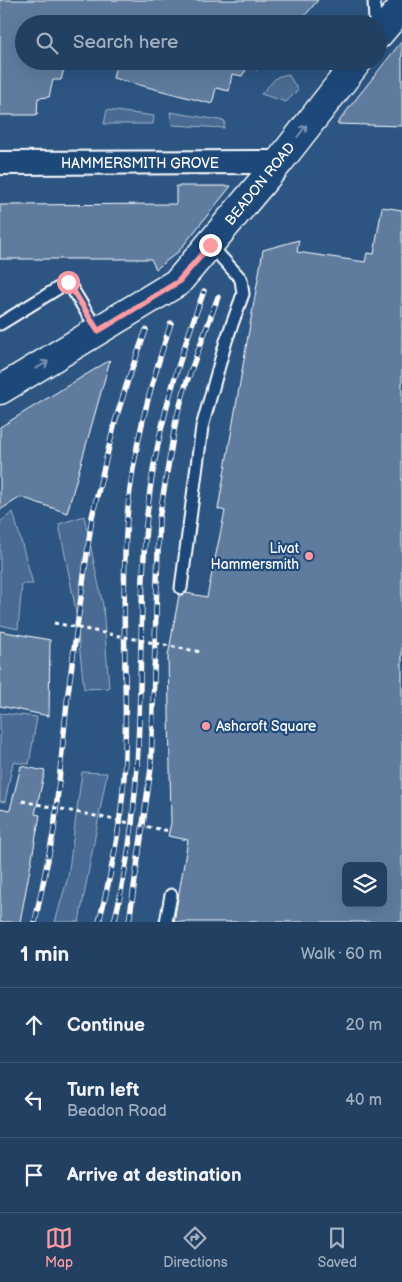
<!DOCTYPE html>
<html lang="en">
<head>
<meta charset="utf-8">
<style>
  body { margin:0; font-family:"Balsamiq Sans",sans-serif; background:#294768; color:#f1f3f6 }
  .controls { position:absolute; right:15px; bottom:15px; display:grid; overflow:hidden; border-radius:8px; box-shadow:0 5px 20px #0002 }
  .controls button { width:45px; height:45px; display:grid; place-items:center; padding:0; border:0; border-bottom:1px solid #3e5977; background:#214062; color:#f1f3f6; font:25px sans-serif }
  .stop { position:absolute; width:15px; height:15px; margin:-11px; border:4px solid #ff9aa2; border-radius:50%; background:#fff }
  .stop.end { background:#ff9aa2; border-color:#fff; box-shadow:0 1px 5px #0008 }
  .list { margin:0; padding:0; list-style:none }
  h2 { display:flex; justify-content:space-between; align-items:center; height:65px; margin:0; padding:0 20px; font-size:21px }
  h2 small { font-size:16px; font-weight:400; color:#a2afbe }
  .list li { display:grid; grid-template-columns:32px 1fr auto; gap:15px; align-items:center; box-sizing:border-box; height:75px; padding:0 20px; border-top:1px solid #3e5977 }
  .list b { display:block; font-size:19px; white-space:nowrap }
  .list p { margin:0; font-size:16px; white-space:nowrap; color:#a2afbe }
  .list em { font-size:16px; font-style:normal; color:#a2afbe }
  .icon { flex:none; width:28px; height:28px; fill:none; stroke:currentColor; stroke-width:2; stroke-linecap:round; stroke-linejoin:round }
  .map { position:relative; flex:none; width:402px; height:922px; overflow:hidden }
  .search { position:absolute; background:#214062; box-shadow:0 5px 20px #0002; left:15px; right:15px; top:15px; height:55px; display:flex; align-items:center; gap:12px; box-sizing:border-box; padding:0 18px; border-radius:28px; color:#a2afbe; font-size:19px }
  .sheet { height:290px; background:#214062 }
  nav { display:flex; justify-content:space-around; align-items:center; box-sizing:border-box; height:70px; border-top:1px solid #3e5977; background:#214062; font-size:14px; color:#a2afbe }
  nav a { display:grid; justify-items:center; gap:2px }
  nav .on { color:#ff9aa2 }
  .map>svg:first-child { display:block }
</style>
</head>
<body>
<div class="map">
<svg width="402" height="922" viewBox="0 0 402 922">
  <rect width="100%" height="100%" fill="#2c5582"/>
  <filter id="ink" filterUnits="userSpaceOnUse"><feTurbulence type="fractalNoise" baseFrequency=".02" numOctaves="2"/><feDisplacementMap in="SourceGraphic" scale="10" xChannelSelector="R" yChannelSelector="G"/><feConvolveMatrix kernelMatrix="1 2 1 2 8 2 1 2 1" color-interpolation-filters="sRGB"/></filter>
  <g filter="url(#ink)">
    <!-- green -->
    <g fill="#486b92" stroke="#a4b5c8">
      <polygon points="288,74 298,90 286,102 261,94 277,77"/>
      <polygon points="107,110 154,116 153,124 104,124"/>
      <polygon points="170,112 225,121 224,128 172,125"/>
      <polygon points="13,512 33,584 22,584 18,629 0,625 0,522"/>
      <polygon points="84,516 103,605 109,688 84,689 75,606 59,524"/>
      <polygon points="0,713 37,717 29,764 13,762 5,802 0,801"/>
      <polygon points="82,772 107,773 79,922 55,922 68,877"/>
    </g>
    <!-- building -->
    <g fill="#5e7c9f" stroke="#fff" fill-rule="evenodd">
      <polygon points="0,0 318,0 298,24 24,24 24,61 66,61 61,80 53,80 49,97 38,98 37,115 0,115"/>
      <polygon points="402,41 402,126 337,124 352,104"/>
      <polygon points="117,61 265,61 257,70 249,65 242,76 232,74 229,91 216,88 212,104 113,78"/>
      <polygon points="176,186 231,186 178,252 156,269 151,259 0,259 0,205 176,204"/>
      <path d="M382,207L402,210V922H174L188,840L168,836L171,823L168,656L179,595L186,593L207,597L225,511L218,509L263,250L299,240L297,252L365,262L367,253L374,254ZM346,866H383V903H346Z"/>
      <polygon points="110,360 67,513 21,497 0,510 0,427"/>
      <polygon points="0,631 50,640 49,716 0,706"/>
      <polygon points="21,766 45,771 35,814 40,815 20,922 0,922 0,808 10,810"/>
    </g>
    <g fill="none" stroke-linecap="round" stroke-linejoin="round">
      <defs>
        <g id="service">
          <polyline points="374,0 375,24"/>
          <polyline points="0,324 68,282 98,331"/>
          <polyline points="181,588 202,427 226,341 243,294 241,279 210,245"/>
          <polyline points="166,922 171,895"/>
        </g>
        <polyline id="minor" points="0,163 279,162"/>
        <g id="primary">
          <polyline points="378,35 402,7"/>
          <polyline points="0,390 178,282 279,162 358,61"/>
        </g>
      </defs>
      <!-- service casing -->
      <use href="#service" stroke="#fff" stroke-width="15"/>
      <!-- minor casing -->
      <use href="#minor" stroke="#fff" stroke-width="26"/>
      <!-- primary casing -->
      <use href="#primary" stroke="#fff" stroke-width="31"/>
      <!-- service -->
      <use href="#service" stroke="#1f4a7a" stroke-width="11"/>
      <!-- minor -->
      <use href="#minor" stroke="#1f4a7a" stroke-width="22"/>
      <!-- primary -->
      <use href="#primary" stroke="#1f4a7a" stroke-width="28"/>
      <defs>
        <g id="rail">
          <polyline points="35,922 54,830 68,693 92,517 115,422 128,380 146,330"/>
          <path d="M99,922C113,868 124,810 125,754C127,675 121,597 127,519C132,451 150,387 171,323"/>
          <path d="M114,922C120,901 123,880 127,859C145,749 137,637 146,526C153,442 175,370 204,291"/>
          <polyline points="129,922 151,768 159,519 176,420 186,384 218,297"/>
        </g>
      </defs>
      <!-- rail casing -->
      <use href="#rail" stroke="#fff" stroke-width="5.5"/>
      <!-- rail -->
      <use href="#rail" stroke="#1f4a7a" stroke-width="4" stroke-dasharray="11" stroke-linecap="butt"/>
      <!-- path-bridge -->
      <g stroke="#fff" stroke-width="3" stroke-dasharray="4 4" stroke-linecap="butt">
        <polyline points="54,623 200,652"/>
        <polyline points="22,801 169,831"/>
      </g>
    </g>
    <!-- one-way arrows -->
    <defs><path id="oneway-shaft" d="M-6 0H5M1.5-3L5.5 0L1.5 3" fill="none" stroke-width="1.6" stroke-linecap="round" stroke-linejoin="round" transform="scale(1.25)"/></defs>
    <g stroke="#7992af">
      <use href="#oneway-shaft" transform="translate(302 131) rotate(-53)"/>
      <use href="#oneway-shaft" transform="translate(42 365) rotate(-31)"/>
    </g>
  </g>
  <g fill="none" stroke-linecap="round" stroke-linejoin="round" filter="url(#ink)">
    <!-- route -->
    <polyline stroke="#ff9aa2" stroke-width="6" points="68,282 98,331 178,282 210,245"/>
  </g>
  <!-- markers -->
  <g fill="#ff9aa2" stroke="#1f4a7a" stroke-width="2">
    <circle cx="309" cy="556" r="5"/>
    <circle cx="206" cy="726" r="5"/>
  </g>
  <g text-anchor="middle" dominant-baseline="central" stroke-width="4.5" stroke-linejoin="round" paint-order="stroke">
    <!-- street labels -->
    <g font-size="14" fill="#fff" stroke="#1f4a7a">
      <text x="140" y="163">HAMMERSMITH GROVE</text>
      <text transform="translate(260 184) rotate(-51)">BEADON ROAD</text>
    </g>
    <!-- poi labels -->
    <g font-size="14" fill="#fff" stroke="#1f4a7a" text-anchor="end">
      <text x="299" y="548">Livat<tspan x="299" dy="16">Hammersmith</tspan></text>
      <text x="216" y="726" text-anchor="start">Ashcroft Square</text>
    </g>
  </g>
</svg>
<div class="controls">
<button><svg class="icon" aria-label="layers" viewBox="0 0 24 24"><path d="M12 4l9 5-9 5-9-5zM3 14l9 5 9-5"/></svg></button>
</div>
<div class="stop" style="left:68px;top:282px"></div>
<div class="stop end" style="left:210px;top:245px"></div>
<div class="search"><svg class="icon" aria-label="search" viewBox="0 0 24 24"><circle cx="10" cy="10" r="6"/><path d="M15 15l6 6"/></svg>Search here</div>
</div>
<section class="sheet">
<h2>1 min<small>Walk · 60 m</small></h2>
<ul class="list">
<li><svg class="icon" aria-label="ahead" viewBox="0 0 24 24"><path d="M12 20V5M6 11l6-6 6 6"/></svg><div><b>Continue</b></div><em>20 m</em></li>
<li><svg class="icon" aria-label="left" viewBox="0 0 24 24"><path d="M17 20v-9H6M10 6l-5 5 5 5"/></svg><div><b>Turn left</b><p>Beadon Road</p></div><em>40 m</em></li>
<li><svg class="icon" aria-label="arrive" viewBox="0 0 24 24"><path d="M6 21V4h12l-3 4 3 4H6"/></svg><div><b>Arrive at destination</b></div></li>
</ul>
</section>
<nav>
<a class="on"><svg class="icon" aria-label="map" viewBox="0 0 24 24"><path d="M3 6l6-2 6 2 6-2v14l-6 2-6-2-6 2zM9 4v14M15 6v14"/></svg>Map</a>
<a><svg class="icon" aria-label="directions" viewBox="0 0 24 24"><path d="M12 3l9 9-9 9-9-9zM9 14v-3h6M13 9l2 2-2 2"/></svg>Directions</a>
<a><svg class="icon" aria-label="saved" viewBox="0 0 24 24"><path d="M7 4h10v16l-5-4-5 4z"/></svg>Saved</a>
</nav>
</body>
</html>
